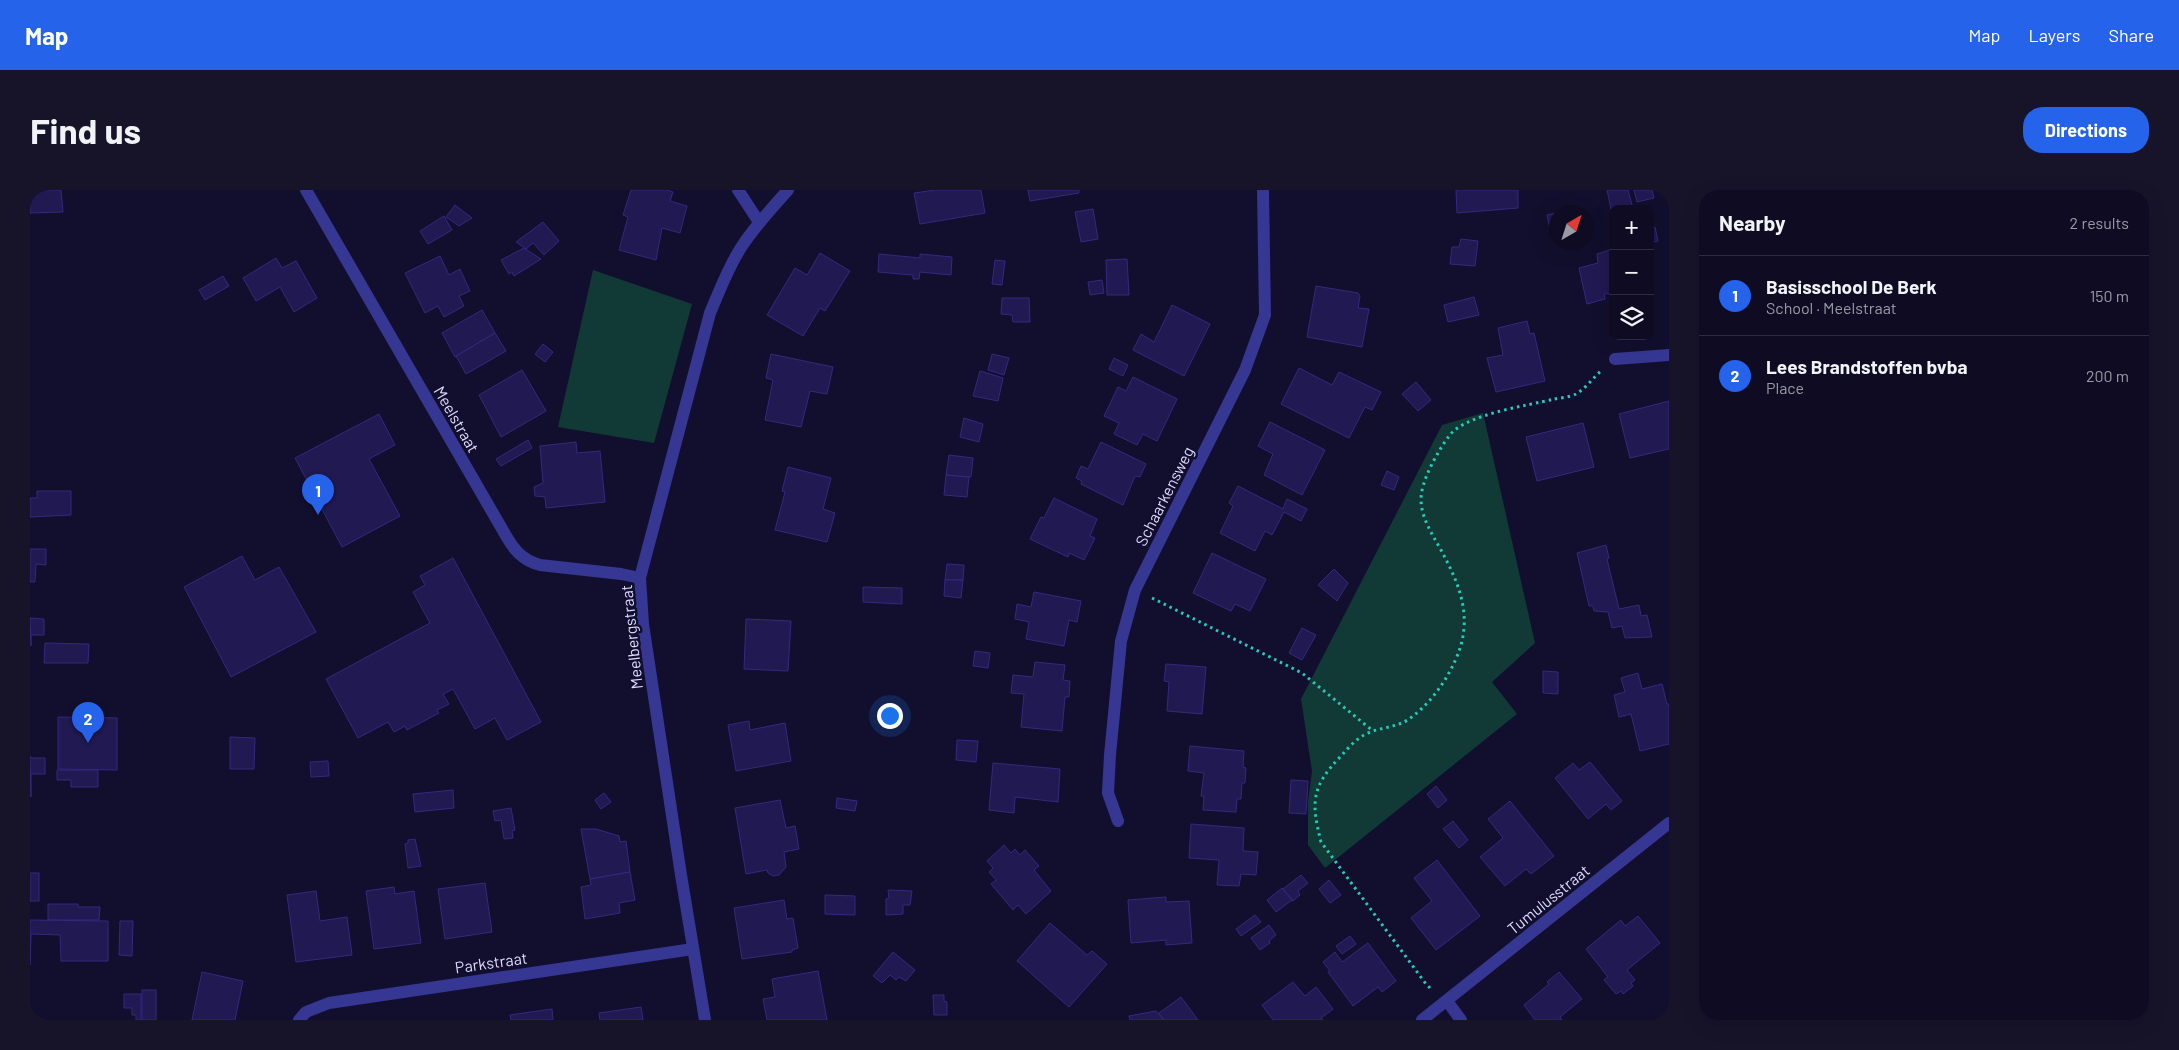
<!DOCTYPE html>
<html lang="en">
<head>
<meta charset="utf-8">
<style>
  body { margin:0; font-family:Barlow,sans-serif; background:#17142a; color:#f1f3f6 }
  .controls { position:absolute; right:15px; top:15px; display:grid; overflow:hidden; border-radius:10px; box-shadow:0 5px 20px #0002 }
  .controls button { width:45px; height:45px; display:grid; place-items:center; padding:0; border:0; border-bottom:1px solid #2e2b40; background:#0e0b22; color:#f1f3f6; font:25px sans-serif }
  .compass { position:absolute; left:1519px; top:15px; width:45px; height:45px; border-radius:50%; background:#0e0b22; box-shadow:0 5px 20px #0002; rotate:39deg }
  .you { position:absolute; left:859px; top:525px; width:18px; height:18px; margin:-12px; border:4px solid #fff; border-radius:50%; background:#1a73e8; box-shadow:0 0 0 8px #1a73e833 }
  .badge { display:grid; place-items:center; width:32px; height:32px; border-radius:50%; background:#2563eb; color:#fff; font-size:16px; font-weight:700 }
  .pin { position:absolute; translate:-50% -41px; filter:drop-shadow(0 1px 2px #0008) }
  .pin::after { content:''; position:absolute; top:26px; width:18px; height:15px; background:inherit; clip-path:polygon(0 0,100% 0,50% 100%) }
  .list { margin:0; padding:0; list-style:none }
  h2 { display:flex; justify-content:space-between; align-items:center; height:65px; margin:0; padding:0 20px; font-size:21px }
  h2 small { font-size:16px; font-weight:400; color:#9b9ba5 }
  .list li { display:grid; grid-template-columns:32px 1fr auto; gap:15px; align-items:center; box-sizing:border-box; height:80px; padding:0 20px; border-top:1px solid #2e2b40 }
  .list b { display:block; font-size:19px; white-space:nowrap }
  .list p { margin:0; font-size:16px; white-space:nowrap; color:#9b9ba5 }
  .list em { font-size:16px; font-style:normal; color:#9b9ba5 }
  .icon { flex:none; width:28px; height:28px; fill:none; stroke:currentColor; stroke-width:2; stroke-linecap:round; stroke-linejoin:round }
  .map { position:relative; flex:none; width:1639px; height:830px; overflow:hidden; border-radius:20px }
  header { display:flex; align-items:center; gap:30px; box-sizing:border-box; height:70px; padding:0 25px; background:#2563eb; color:#fff }
  header strong { font-size:24px }
  nav { display:flex; gap:28px; margin-inline-start:auto; font-size:18px }
  .intro { display:flex; align-items:center; justify-content:space-between; box-sizing:border-box; height:120px; padding:0 30px }
  h1 { margin:0; font-size:35px }
  .button { padding:12px 22px; border-radius:20px; background:#2563eb; color:#fff; font-size:18px; font-weight:700 }
  main { display:flex; gap:30px; padding:0 30px }
  aside { flex:1; background:#0e0b22; border-radius:20px; box-shadow:0 5px 20px #0002 }
  .map>svg:first-child { display:block }
</style>
</head>
<body>
<header>
<strong>Map</strong>
<nav><a>Map</a><a>Layers</a><a>Share</a></nav>
</header>
<div class="intro"><h1>Find us</h1><a class="button">Directions</a></div>
<main>
<div class="map">
<svg width="1639" height="830" viewBox="0 0 1639 830">
  <rect width="100%" height="100%" fill="#120f2e"/>
  <!-- green -->
  <g fill="#113935">
    <polygon points="563,80 662,114 624,253 528,237"/>
    <polygon points="1453,223 1505,453 1462,492 1487,524 1295,678 1278,655 1278,612 1282,581 1271,509 1412,235"/>
  </g>
  <!-- building -->
  <g fill="#211951" stroke="#35287f">
    <polygon points="0,0 31,0 33,22 0,23"/>
    <polygon points="601,0 637,0 643,2 640,11 657,16 650,43 632,38 626,70 589,60 598,27 593,25"/>
    <polygon points="905,0 951,0 955,23 890,34 884,3"/>
    <polygon points="998,0 1049,0 1049,3 1000,11"/>
    <polygon points="1426,0 1488,0 1488,18 1427,23"/>
    <polygon points="1577,0 1598,0 1603,19 1583,19 1582,24"/>
    <polygon points="1604,0 1622,0 1624,8 1607,12"/>
    <polygon points="425,15 442,28 429,36 416,27"/>
    <polygon points="1063,19 1068,49 1051,52 1045,22"/>
    <polygon points="1526,23 1526,38 1520,39 1517,25"/>
    <polygon points="414,26 422,40 398,54 390,41"/>
    <polygon points="513,32 529,51 514,65 503,53 496,59 486,52"/>
    <polygon points="1625,37 1628,51 1620,53 1620,39"/>
    <polygon points="1431,49 1448,51 1445,76 1420,74 1422,57 1429,57"/>
    <polygon points="494,58 511,69 484,86 482,82 479,84 471,70"/>
    <polygon points="1583,59 1583,103 1574,104 1575,109 1557,114 1549,78 1568,73 1567,64"/>
    <polygon points="790,63 820,81 795,121 790,118 773,146 737,125 765,78 777,85"/>
    <polygon points="849,64 890,68 890,64 922,67 921,85 890,82 889,89 883,89 883,85 848,82"/>
    <polygon points="410,66 419,85 430,79 440,101 429,106 434,116 414,127 408,116 395,123 375,83"/>
    <polygon points="246,68 252,78 266,71 287,108 264,122 250,97 226,111 213,88"/>
    <polygon points="1097,69 1099,105 1077,105 1076,70"/>
    <polygon points="965,70 975,71 972,95 962,94"/>
    <polygon points="193,86 199,96 175,110 169,100"/>
    <polygon points="1072,90 1074,103 1060,105 1058,92"/>
    <polygon points="1286,96 1328,103 1330,106 1328,118 1339,119 1332,157 1277,147"/>
    <polygon points="1444,107 1449,125 1418,132 1414,115"/>
    <polygon points="972,108 999,108 1000,132 983,132 982,125 971,124"/>
    <polygon points="1142,115 1180,134 1154,186 1103,160 1111,144 1124,152"/>
    <polygon points="452,120 465,143 425,167 412,143"/>
    <polygon points="1497,131 1500,144 1504,143 1515,191 1466,202 1457,168 1473,165 1468,138"/>
    <polygon points="465,143 476,161 436,184 426,166"/>
    <polygon points="513,154 523,162 515,172 505,164"/>
    <polygon points="741,164 803,177 797,204 780,201 771,237 735,230 743,190 736,188"/>
    <polygon points="962,164 979,168 974,185 958,180"/>
    <polygon points="1084,168 1098,175 1093,186 1079,179"/>
    <polygon points="1269,178 1302,195 1309,182 1351,202 1342,220 1335,217 1319,248 1251,214"/>
    <polygon points="492,180 516,221 471,247 449,205"/>
    <polygon points="950,181 973,188 968,211 943,206"/>
    <polygon points="1103,187 1147,209 1127,251 1113,244 1107,255 1084,244 1089,233 1074,226 1088,197 1096,201"/>
    <polygon points="1386,192 1401,210 1388,221 1372,204"/>
    <polygon points="1639,211 1639,259 1600,268 1589,224"/>
    <polygon points="349,224 365,255 339,269 370,326 312,357 265,268"/>
    <polygon points="934,228 953,234 949,252 930,247"/>
    <polygon points="1240,232 1295,260 1272,305 1234,285 1243,264 1228,256"/>
    <polygon points="1553,233 1564,277 1507,291 1496,247"/>
    <polygon points="498,250 502,258 471,276 466,269"/>
    <polygon points="546,252 547,263 570,261 575,312 516,318 515,307 505,306 504,297 513,293 510,256"/>
    <polygon points="1071,252 1116,274 1110,287 1105,286 1093,315 1051,294 1052,291 1046,288 1051,276 1058,279"/>
    <polygon points="919,265 943,268 941,287 916,285"/>
    <polygon points="758,277 801,288 793,319 805,323 797,352 745,340 755,302 752,301"/>
    <polygon points="1357,281 1369,287 1364,300 1351,295"/>
    <polygon points="916,285 939,287 937,307 914,305"/>
    <polygon points="1208,296 1253,319 1257,309 1277,319 1271,331 1254,322 1242,345 1235,341 1225,361 1190,343 1203,316 1199,313"/>
    <polygon points="7,301 41,301 41,325 0,327 0,308 7,308"/>
    <polygon points="1024,308 1067,329 1060,346 1065,348 1054,370 1039,363 1038,367 1000,349 1011,327 1014,328"/>
    <polygon points="1576,355 1579,368 1577,369 1589,419 1609,415 1611,426 1617,425 1622,447 1595,448 1592,436 1582,438 1578,422 1564,421 1563,416 1559,416 1547,363"/>
    <polygon points="0,359 16,359 16,375 6,374 5,392 0,392"/>
    <polygon points="1182,363 1236,389 1220,421 1205,414 1201,421 1163,403"/>
    <polygon points="212,366 225,390 249,377 286,442 201,487 154,397"/>
    <polygon points="423,368 511,532 477,550 465,528 445,539 423,499 413,504 419,514 407,520 409,523 377,540 375,536 364,542 358,532 328,548 296,489 400,433 383,402 395,395 390,386"/>
    <polygon points="917,374 934,375 933,390 915,390"/>
    <polygon points="1304,379 1318,393 1307,411 1288,395"/>
    <polygon points="915,390 933,390 931,408 914,406"/>
    <polygon points="833,397 872,398 872,414 833,412"/>
    <polygon points="1004,402 1051,411 1047,432 1039,430 1034,456 996,449 999,432 985,429 987,414 1001,417"/>
    <polygon points="0,428 14,429 14,445 1,445 1,456"/>
    <polygon points="716,429 761,431 758,481 714,479"/>
    <polygon points="1272,438 1286,445 1272,470 1259,463"/>
    <polygon points="15,453 59,454 58,473 14,473"/>
    <polygon points="945,461 960,463 958,478 943,476"/>
    <polygon points="1005,472 1035,475 1033,490 1040,491 1039,507 1035,507 1032,541 991,537 994,504 981,503 983,485 1003,487"/>
    <polygon points="1136,474 1176,477 1172,524 1137,521 1139,492 1134,491"/>
    <polygon points="1513,481 1528,482 1528,504 1513,503"/>
    <polygon points="1608,483 1612,499 1632,494 1637,514 1639,514 1639,554 1610,561 1601,524 1589,527 1584,505 1595,502 1591,488"/>
    <polygon points="28,527 87,528 87,580 28,579"/>
    <polygon points="719,531 720,540 755,533 761,571 706,581 698,535"/>
    <polygon points="200,547 225,548 224,579 200,579"/>
    <polygon points="927,550 948,551 946,572 926,570"/>
    <polygon points="1160,556 1214,561 1213,577 1216,578 1215,593 1212,593 1211,609 1207,609 1206,622 1173,620 1174,606 1171,606 1174,583 1158,581"/>
    <polygon points="0,566 2,568 15,568 15,584 1,584 1,607"/>
    <polygon points="298,571 299,586 281,587 280,572"/>
    <polygon points="1560,572 1592,611 1581,620 1576,614 1558,629 1525,588 1543,573 1549,580"/>
    <polygon points="963,573 1030,579 1028,612 985,607 984,623 959,620"/>
    <polygon points="27,580 68,580 68,597 41,597 41,590 27,590"/>
    <polygon points="1261,590 1278,591 1276,624 1259,623"/>
    <polygon points="1406,596 1417,610 1408,618 1397,604"/>
    <polygon points="423,600 424,618 385,622 383,604"/>
    <polygon points="574,603 581,612 571,619 565,610"/>
    <polygon points="807,608 827,611 825,621 806,618"/>
    <polygon points="750,610 756,638 765,636 769,659 754,662 756,677 749,685 743,686 738,683 737,680 716,684 705,618"/>
    <polygon points="1480,611 1524,666 1501,684 1496,679 1475,696 1450,667 1473,648 1458,629"/>
    <polygon points="481,618 485,640 482,641 483,648 474,649 471,630 465,631 463,621"/>
    <polygon points="1423,631 1438,650 1429,658 1413,639"/>
    <polygon points="1161,634 1214,638 1213,661 1228,662 1226,685 1211,684 1209,696 1187,695 1189,670 1159,668"/>
    <polygon points="551,639 566,639 589,646 590,652 596,651 600,682 560,689"/>
    <polygon points="385,649 391,676 378,678 375,654 378,653 378,650"/>
    <polygon points="974,655 981,663 985,659 990,665 995,660 1009,676 1004,680 1021,701 996,724 988,715 983,720 961,694 966,690 959,682 963,678 957,671"/>
    <polygon points="1407,670 1450,726 1406,760 1381,728 1402,711 1384,688"/>
    <polygon points="600,682 605,710 589,713 590,723 555,729 551,697 561,695 560,689"/>
    <rect x="0" y="683" width="9" height="28"/>
    <polygon points="1271,685 1278,693 1268,701 1270,705 1263,711 1253,699"/>
    <polygon points="1299,690 1311,705 1300,713 1289,699"/>
    <polygon points="455,693 462,742 415,749 408,699"/>
    <polygon points="364,697 365,704 384,701 391,753 344,759 336,701"/>
    <polygon points="1252,698 1262,710 1246,722 1237,710"/>
    <polygon points="858,700 882,701 880,715 873,715 873,724 856,725 856,709 859,708"/>
    <polygon points="286,701 290,731 317,727 322,765 266,772 257,705"/>
    <polygon points="795,705 825,706 825,725 795,724"/>
    <polygon points="1136,707 1136,712 1159,711 1162,753 1136,755 1136,750 1101,753 1098,710"/>
    <polygon points="754,710 757,729 763,728 768,758 762,760 762,762 712,769 704,718"/>
    <polygon points="18,714 48,714 48,717 70,717 69,730 18,730"/>
    <polygon points="1225,725 1231,732 1211,746 1206,739"/>
    <polygon points="1608,726 1630,753 1597,780 1605,790 1601,793 1603,796 1593,804 1591,801 1586,804 1574,790 1578,787 1556,759 1591,730 1595,736"/>
    <polygon points="0,730 78,731 78,771 31,771 30,745 1,744 0,775"/>
    <polygon points="90,731 103,731 102,766 89,765"/>
    <polygon points="1020,733 1057,765 1062,761 1077,774 1039,817 987,771"/>
    <polygon points="1239,735 1246,745 1239,751 1240,753 1230,760 1221,748"/>
    <polygon points="1320,746 1326,754 1312,764 1306,756"/>
    <polygon points="1338,753 1366,791 1352,802 1348,797 1323,816 1298,782 1300,781 1293,772 1305,762 1312,772"/>
    <polygon points="863,762 885,780 876,791 869,787 866,790 860,785 852,793 843,786"/>
    <polygon points="788,781 797,830 737,830 733,809 745,807 742,789"/>
    <polygon points="172,782 213,791 205,830 162,830"/>
    <polygon points="1529,782 1552,809 1530,827 1532,830 1505,830 1494,815 1519,794 1517,792"/>
    <polygon points="1263,792 1275,806 1286,797 1303,819 1291,828 1293,830 1243,830 1232,815"/>
    <rect x="112" y="800" width="14" height="30"/>
    <polygon points="94,804 111,804 111,830 106,830 106,825 102,825 102,818 94,818"/>
    <polygon points="903,805 914,805 914,811 917,812 917,825 904,825"/>
    <polygon points="1151,807 1168,830 1134,830 1129,823"/>
    <polygon points="611,817 613,830 570,830 569,823"/>
    <polygon points="522,819 523,830 481,830 480,825"/>
    <polygon points="1126,821 1134,830 1100,830 1099,826"/>
  </g>
  <g fill="none" stroke-linecap="round" stroke-linejoin="round">
    <!-- path -->
    <g stroke="#24cbb7" stroke-width="3" stroke-dasharray="2.5 4" stroke-linecap="butt">
      <polyline points="1122,408 1272,483 1343,541"/>
      <path d="M1400,798L1396,794L1291,652C1281,612 1281,597 1311,566C1318,558 1326,549 1336,544C1350,537 1366,538 1379,529C1399,515 1415,493 1425,471C1444,430 1431,397 1411,360C1402,344 1392,329 1391,311C1390,292 1408,261 1419,246C1435,224 1497,216 1524,209C1531,208 1540,207 1546,204C1555,199 1563,188 1571,181"/>
    </g>
    <!-- minor -->
    <g stroke="#353792" stroke-width="12">
      <path d="M276,0L475,344C484,360 492,370 510,375L591,384L610,388"/>
      <polyline points="708,0 729,32"/>
      <polyline points="1585,169 1639,165"/>
      <polyline points="1088,631 1078,603 1080,565 1091,451 1105,400 1215,180 1235,125 1233,0"/>
      <polyline points="1417,811 1431,830"/>
      <polyline points="269,830 276,822 299,813 663,759"/>
      <path d="M675,830L651,685L613,434L610,388L680,123C690,100 698,77 712,56C725,36 742,18 758,0"/>
      <polyline points="1392,830 1639,633"/>
    </g>
  </g>
  <g text-anchor="middle" dominant-baseline="central" stroke-width="5" stroke-linejoin="round" paint-order="stroke">
    <!-- street labels -->
    <g font-size="16" fill="#dedcff" stroke="#120f2e">
      <text transform="translate(427 229) rotate(60)">Meelstraat</text>
      <text transform="translate(1134 306) rotate(-63)">Schaarkensweg</text>
      <text transform="translate(601 447) rotate(-96)">Meelbergstraat</text>
      <text transform="translate(1518 709) rotate(-39)">Tumulusstraat</text>
      <text transform="translate(461 772) rotate(-8)">Parkstraat</text>
    </g>
  </g>
</svg>
<div class="controls">
<button>+</button>
<button>−</button>
<button><svg class="icon" aria-label="layers" viewBox="0 0 24 24"><path d="M12 4l9 5-9 5-9-5zM3 14l9 5 9-5"/></svg></button>
</div>
<svg class="compass" viewBox="-18 -18 36 36"><path d="M0-13l5 13h-10z" fill="#e53935"/><path d="M0 13l5-13h-10z" fill="#9b9ba5"/></svg>
<div class="you"></div>
<div class="pin badge" style="left:288px;top:325px">1</div>
<div class="pin badge" style="left:58px;top:553px">2</div>
</div>
<aside>
<h2>Nearby<small>2 results</small></h2>
<ul class="list">
<li><span class="badge">1</span><div><b>Basisschool De Berk</b><p>School · Meelstraat</p></div><em>150 m</em></li>
<li><span class="badge">2</span><div><b>Lees Brandstoffen bvba</b><p>Place</p></div><em>200 m</em></li>
</ul>
</aside>
</main>
</body>
</html>
